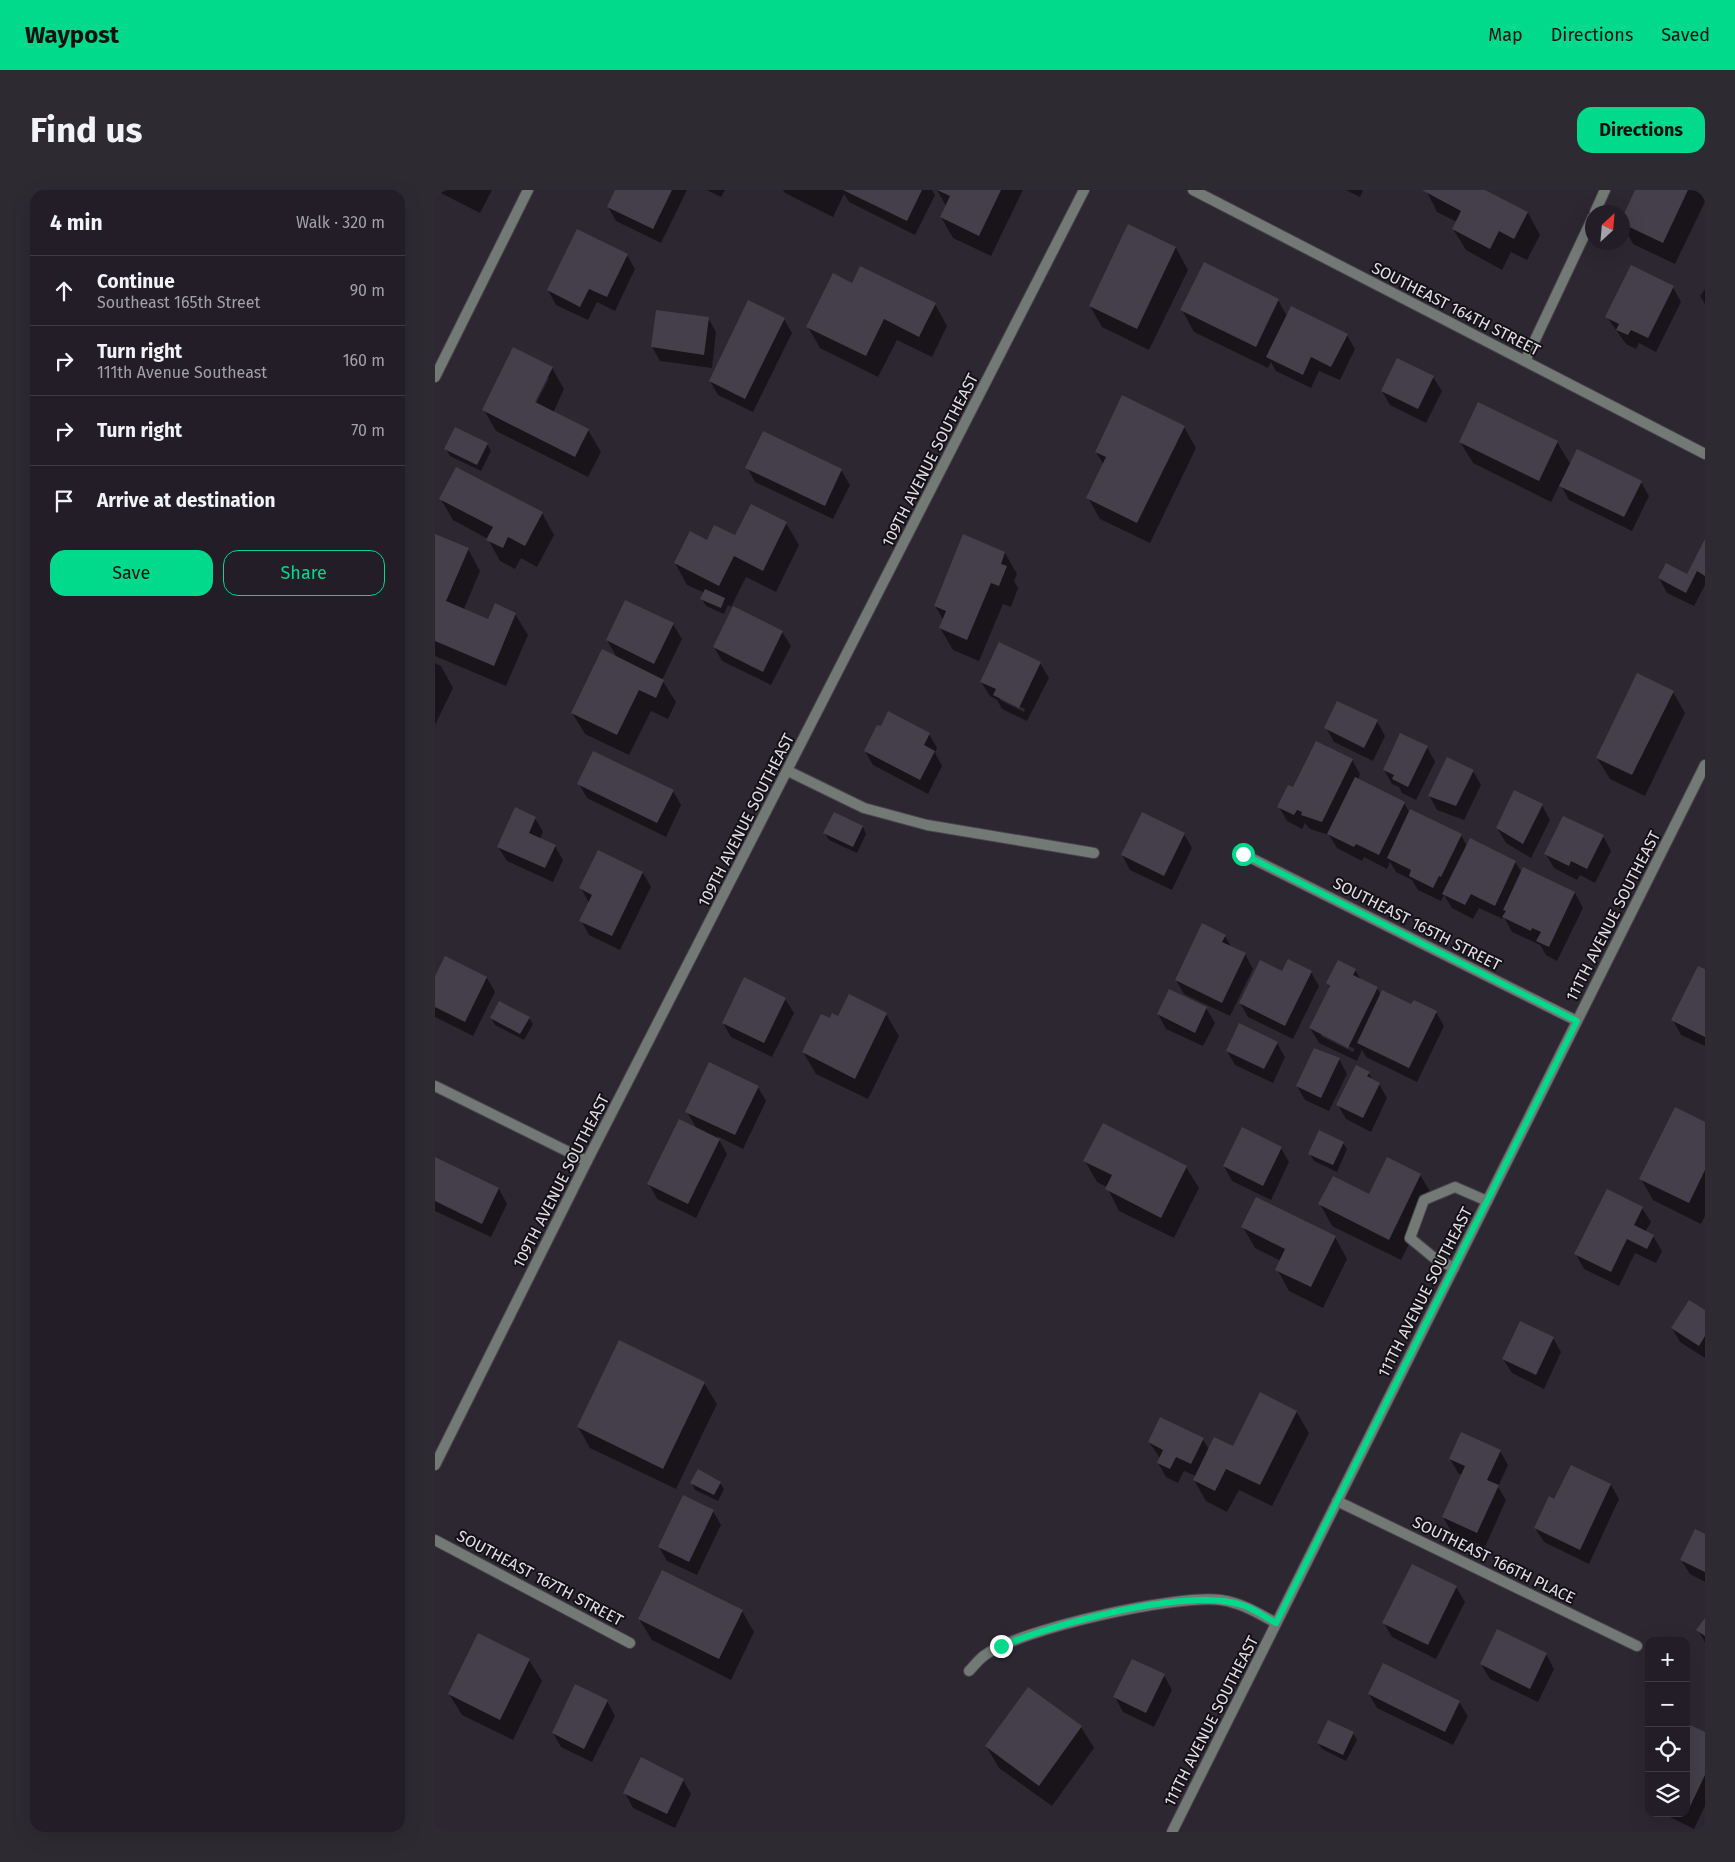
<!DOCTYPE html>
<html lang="en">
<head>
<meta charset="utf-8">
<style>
  body { margin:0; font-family:"Fira Sans",sans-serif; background:#2e2a32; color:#f1f3f6 }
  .controls { position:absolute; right:15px; bottom:15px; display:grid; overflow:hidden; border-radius:10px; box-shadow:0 5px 20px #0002 }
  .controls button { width:45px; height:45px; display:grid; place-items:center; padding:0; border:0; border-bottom:1px solid #3f3b43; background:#221d26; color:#f1f3f6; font:25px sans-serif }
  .compass { position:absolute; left:1150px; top:15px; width:45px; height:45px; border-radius:50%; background:#221d26; box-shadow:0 5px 20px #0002; rotate:26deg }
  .stop { position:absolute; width:15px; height:15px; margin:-11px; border:4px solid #01d98b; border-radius:50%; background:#fff }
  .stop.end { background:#01d98b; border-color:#fff; box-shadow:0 1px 5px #0008 }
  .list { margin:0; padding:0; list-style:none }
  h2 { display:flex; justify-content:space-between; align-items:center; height:65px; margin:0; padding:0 20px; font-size:21px }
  h2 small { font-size:16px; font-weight:400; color:#a2a2a7 }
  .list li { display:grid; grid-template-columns:32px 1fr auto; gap:15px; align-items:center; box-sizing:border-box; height:70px; padding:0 20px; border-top:1px solid #3f3b43 }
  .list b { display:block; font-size:19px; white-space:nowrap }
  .list p { margin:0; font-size:16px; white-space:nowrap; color:#a2a2a7 }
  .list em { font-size:16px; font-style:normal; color:#a2a2a7 }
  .actions { display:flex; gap:10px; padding:15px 20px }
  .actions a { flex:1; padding:11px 0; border:1px solid #01d98b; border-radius:15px; text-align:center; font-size:18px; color:#01d98b }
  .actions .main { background:#01d98b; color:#111 }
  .icon { flex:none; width:28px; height:28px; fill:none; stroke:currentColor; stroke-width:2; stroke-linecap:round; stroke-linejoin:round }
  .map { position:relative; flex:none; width:1270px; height:1642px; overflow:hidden; border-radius:15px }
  header { display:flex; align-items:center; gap:30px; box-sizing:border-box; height:70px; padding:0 25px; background:#01d98b; color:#111 }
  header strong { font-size:24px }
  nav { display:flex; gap:28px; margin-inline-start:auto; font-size:18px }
  .intro { display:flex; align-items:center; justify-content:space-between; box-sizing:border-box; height:120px; padding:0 30px }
  h1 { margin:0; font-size:35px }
  .button { padding:12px 22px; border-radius:15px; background:#01d98b; color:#111; font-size:18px; font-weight:700 }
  main { display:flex; gap:30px; padding:0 30px }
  aside { flex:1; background:#221d26; border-radius:15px; box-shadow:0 5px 20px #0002 }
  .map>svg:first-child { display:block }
</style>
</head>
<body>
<header>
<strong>Waypost</strong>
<nav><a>Map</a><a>Directions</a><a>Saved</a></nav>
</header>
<div class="intro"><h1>Find us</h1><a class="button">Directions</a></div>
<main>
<aside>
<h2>4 min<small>Walk · 320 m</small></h2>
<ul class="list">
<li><svg class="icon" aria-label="ahead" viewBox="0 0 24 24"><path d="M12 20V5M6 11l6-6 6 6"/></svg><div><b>Continue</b><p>Southeast 165th Street</p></div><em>90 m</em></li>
<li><svg class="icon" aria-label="right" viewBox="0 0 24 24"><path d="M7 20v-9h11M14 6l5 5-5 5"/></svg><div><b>Turn right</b><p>111th Avenue Southeast</p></div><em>160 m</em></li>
<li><svg class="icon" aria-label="right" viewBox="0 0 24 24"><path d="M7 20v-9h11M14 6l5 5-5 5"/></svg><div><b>Turn right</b></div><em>70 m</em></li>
<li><svg class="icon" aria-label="arrive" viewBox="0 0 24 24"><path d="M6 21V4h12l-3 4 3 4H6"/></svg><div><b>Arrive at destination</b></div></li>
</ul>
<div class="actions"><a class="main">Save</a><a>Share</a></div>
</aside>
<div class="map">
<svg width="1270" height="1642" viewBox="0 0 1270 1642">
  <rect width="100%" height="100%" fill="#2d2732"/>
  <!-- shadow -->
  <g fill="#0007" fill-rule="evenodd">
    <polygon points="0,0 57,0 45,23"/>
    <polygon points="181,0 252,0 226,53 181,31 173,17"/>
    <polygon points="272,0 290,0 286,7"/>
    <polygon points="348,0 497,0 500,5 480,45 414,12 409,4 398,27 350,3"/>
    <polygon points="502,0 588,0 556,66 518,48 506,27 511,16"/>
    <polygon points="911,0 928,0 925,7"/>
    <polygon points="991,0 1049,0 1093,23 1105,45 1092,70 1076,62 1067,80 1031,60 1018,39 1022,32 1002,22"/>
    <polygon points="1201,0 1270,0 1270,12 1240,74 1198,54 1188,35 1188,29"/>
    <polygon points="694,35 741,58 753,80 714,160 667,137 655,116"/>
    <polygon points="192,65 200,79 180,121 162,112 153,130 121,115 113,100"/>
    <polygon points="417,95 500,114 512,136 497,167 462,150 443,187 385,158 373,137"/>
    <polygon points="1238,97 1246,112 1221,162 1204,153 1201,159 1191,154 1172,127"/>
    <polygon points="1270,99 1270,114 1265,106"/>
    <polygon points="843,110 852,126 912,145 920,159 905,190 884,181 876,198 841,181 836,172 833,178 759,142 747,120"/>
    <polygon points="222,121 273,128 281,142 277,178 225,171 217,157"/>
    <polygon points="349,129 357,143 318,222 283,205 275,191"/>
    <path d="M117,178L129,199L118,223L153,240L166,262L153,287L61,241L49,220ZM111,188H114L98,219L96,217Z"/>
    <polygon points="998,187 1007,201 991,233 955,215 947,201"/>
    <polygon points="749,237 761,258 715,353 665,329 653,308 669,275 661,262"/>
    <polygon points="1025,252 1122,252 1136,275 1206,292 1214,306 1197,341 1134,310 1125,294 1116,312 1038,273"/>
    <polygon points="52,254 56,261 46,281 15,266 11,259"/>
    <polygon points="312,277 406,280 415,295 398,329 320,292"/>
    <polygon points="5,308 107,323 119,345 102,377 86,368 80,379 65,371 53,349 18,330"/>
    <polygon points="316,316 351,333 364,355 341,402 311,387 296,417 347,442 356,456 336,495 287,471 279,457 298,418 293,415 289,424 271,416 267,409 270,403 252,395 240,373 273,351 301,347"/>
    <polygon points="0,346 33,359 45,381 29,419 54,431 80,424 93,445 71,496 0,466"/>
    <polygon points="1270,352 1270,395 1259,416 1232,403 1224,388 1252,385"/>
    <polygon points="570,363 582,384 579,391 583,398 576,417 568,414 544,471 518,460 505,438 509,431 500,416"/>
    <polygon points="191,411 238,434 247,449 227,490 241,512 233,529 216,521 194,565 150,544 137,523 182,468 172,450"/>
    <polygon points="0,473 6,476 18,498 0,535"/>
    <path d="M605,473L614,488L592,531L567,519L562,510L555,506L546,492ZM565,507L590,519L589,522L565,510Z"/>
    <polygon points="1238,502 1250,523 1210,606 1175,589 1162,568"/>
    <polygon points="942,531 950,546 938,571 899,552 891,538"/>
    <polygon points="446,538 494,544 502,558 500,563 507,576 493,604 438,575 430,561"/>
    <polygon points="992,557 1000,572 981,610 967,603 964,597 957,594 949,580"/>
    <polygon points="917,570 925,584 923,590 969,613 975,623 1026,645 1032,656 1080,672 1087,683 1089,679 1140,703 1148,718 1122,771 1111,765 1105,755 1077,742 1069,727 1068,729 1044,718 1038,729 1017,718 1009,705 1006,711 983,700 977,690 961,682 955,672 952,679 929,667 927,671 902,658 894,645 875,639 870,633 867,639 852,631 844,617 859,599"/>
    <polygon points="1038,581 1046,595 1029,630 1002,620 994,605"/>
    <polygon points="144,594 238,601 246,615 231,647 152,608"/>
    <polygon points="1107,615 1115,630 1096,668 1071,653 1062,638"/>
    <polygon points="100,628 108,642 105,649 120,656 128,670 118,692 72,671 63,657"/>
    <polygon points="428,637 431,644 422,663 394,650 390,643"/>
    <polygon points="749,644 757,658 737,700 695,680 687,665"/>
    <polygon points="1168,646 1176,661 1160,693 1145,685 1142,690 1119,678 1111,664"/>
    <polygon points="208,683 216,697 185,760 154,745 146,730 154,713 146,698"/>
    <polygon points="790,746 797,758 810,764 818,779 795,826 749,804 741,790"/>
    <path d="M920,780L926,790L942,798L946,805L1001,822L1009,836L982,892L931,867L927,860L922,871L884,853L875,838L895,798L892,793ZM886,843L920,859L918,862L886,846Z"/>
    <polygon points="1270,781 1270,856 1246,845 1238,830"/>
    <polygon points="848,782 876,782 884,796 858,849 813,827 805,813"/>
    <polygon points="52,788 60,802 38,846 0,827 0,789"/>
    <polygon points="735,800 771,818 780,833 768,856 731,839 723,824"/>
    <polygon points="350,809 359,823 337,867 296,847 288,833"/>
    <polygon points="451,824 464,846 433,909 381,884 368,862 396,830"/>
    <polygon points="56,828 94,828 98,834 89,850 60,835"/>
    <polygon points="842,853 850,867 838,893 800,875 792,861"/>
    <polygon points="904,869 912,884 894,921 870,910 862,896"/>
    <polygon points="934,883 938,891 944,894 952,908 936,942 911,929 903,915"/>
    <polygon points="323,897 331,911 308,959 282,946 292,964 261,1028 222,1009 214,994 262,939 252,922"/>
    <polygon points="1270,933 1270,1026 1266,1034 1218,1010 1206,989"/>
    <polygon points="908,953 912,959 902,982 879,971 875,964"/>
    <polygon points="846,958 854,972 836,1010 797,991 789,976"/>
    <polygon points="0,968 64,999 72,1014 56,1047 0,1021"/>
    <polygon points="650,971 751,977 764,998 739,1048 684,1021 672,997 662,992"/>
    <polygon points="985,985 998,1006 966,1070 897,1036 885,1014 935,1006"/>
    <polygon points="1207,1018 1216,1032 1210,1042 1218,1046 1227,1061 1221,1073 1200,1063 1184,1096 1149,1079 1141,1064"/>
    <polygon points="808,1037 900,1047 912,1069 888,1118 854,1101 842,1079 846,1071 820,1058"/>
    <polygon points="1270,1122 1270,1168 1245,1152 1237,1138"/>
    <polygon points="1118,1148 1126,1162 1109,1199 1077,1183 1068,1169"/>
    <polygon points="269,1193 282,1214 241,1299 155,1258 143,1237"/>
    <polygon points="861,1221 874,1243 837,1316 804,1300 792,1322 771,1311 759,1290 761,1286 749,1281 743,1293 731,1287 723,1273 725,1268 714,1252 768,1249 774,1260 799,1258"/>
    <polygon points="1065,1261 1073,1275 1063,1297 1071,1310 1050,1357 1016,1341 1008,1327 1027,1285 1023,1283 1015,1269"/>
    <polygon points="257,1293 285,1293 289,1299 283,1311 260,1300"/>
    <polygon points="1176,1295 1184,1309 1154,1374 1109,1352 1100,1338 1120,1311"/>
    <polygon points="278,1321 286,1335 262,1385 232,1371 224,1357"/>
    <polygon points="1270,1345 1270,1392 1255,1384 1246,1370"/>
    <polygon points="1021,1397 1030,1412 1001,1469 957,1447 949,1433"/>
    <polygon points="307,1421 319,1442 296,1490 217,1450 204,1429"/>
    <polygon points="1270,1430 1270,1452 1263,1440"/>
    <polygon points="1111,1464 1119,1479 1103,1512 1055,1489 1046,1474"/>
    <polygon points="94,1470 107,1491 78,1550 27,1525 14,1504"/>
    <polygon points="729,1485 737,1500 719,1537 688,1522 680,1507"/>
    <polygon points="934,1504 1024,1512 1033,1526 1018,1555 942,1518"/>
    <polygon points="172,1511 180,1526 157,1572 126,1557 118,1543"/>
    <polygon points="1254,1535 1270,1543 1270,1616 1259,1639 1227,1623 1251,1623 1251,1540"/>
    <polygon points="646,1537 659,1558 617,1616 564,1578 551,1556"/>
    <polygon points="918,1543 922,1550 911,1571 887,1559 883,1553"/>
    <polygon points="248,1590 256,1604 240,1638 198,1618 190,1603"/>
  </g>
  <!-- building -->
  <g fill="#443f4b">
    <polygon points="180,0 237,0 218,39 172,17"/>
    <polygon points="408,0 487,0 472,31"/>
    <polygon points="502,0 566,0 544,46 505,27 515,6"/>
    <polygon points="987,0 1050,0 1093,22 1079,49 1064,41 1055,59 1017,39 1026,21"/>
    <polygon points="1200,0 1253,0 1228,53 1188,34 1188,26"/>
    <polygon points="693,34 741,57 702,139 654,116"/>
    <polygon points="142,39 193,64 172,107 154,99 145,117 112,100"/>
    <polygon points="769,72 844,109 821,157 745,120"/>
    <polygon points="1196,75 1239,96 1213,148 1196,140 1193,145 1181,140 1184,134 1170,127"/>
    <polygon points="425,76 501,113 484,147 449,129 431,166 371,137 398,83 417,93"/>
    <polygon points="313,110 350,128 310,209 274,191"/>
    <polygon points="856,116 913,144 896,177 876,167 868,185 831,167"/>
    <polygon points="221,120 274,127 269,165 216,157"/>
    <polygon points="78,157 118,177 100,212 154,239 140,267 47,220"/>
    <polygon points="962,168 999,186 983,219 946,201"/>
    <polygon points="687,205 750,236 702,333 651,308 671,267 660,262"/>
    <polygon points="1043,212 1123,251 1104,291 1024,252"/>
    <polygon points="20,237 53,253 42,275 9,259"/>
    <polygon points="328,241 407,279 390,316 310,278"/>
    <polygon points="1142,259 1207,291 1189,327 1124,296"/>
    <polygon points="21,277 108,322 90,356 73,347 68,358 51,350 58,337 4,309"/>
    <polygon points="316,314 352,332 328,381 299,366 284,396 239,373 255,341 272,350 279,335 300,345"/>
    <polygon points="0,344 34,358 11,411 53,429 60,413 81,423 59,476 0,451"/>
    <polygon points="528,344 570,362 566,374 572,376 564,396 556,393 532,450 504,438 511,421 499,416"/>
    <polygon points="1270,349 1270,386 1262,381 1251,403 1223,388 1231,373 1252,384"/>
    <polygon points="270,399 290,408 286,418 265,409"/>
    <polygon points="190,410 239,433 219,474 171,450"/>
    <polygon points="298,416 348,441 328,482 278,457"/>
    <polygon points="564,452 606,472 584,518 558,505 561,499 545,492"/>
    <polygon points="167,459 229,490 221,508 204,500 182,545 136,523"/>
    <polygon points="1202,483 1239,501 1197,585 1161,568"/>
    <polygon points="902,511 943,530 929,558 889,538"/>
    <polygon points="453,521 495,543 489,555 500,561 485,590 429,561 442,535 446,536"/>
    <polygon points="965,543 993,556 973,597 957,589 959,585 948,580"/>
    <polygon points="881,551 918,569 887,632 866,625 867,622 862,620 859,625 842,617 853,595 858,597"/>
    <polygon points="158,561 239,600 222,633 142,594"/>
    <polygon points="1012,567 1039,580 1021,616 993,606"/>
    <polygon points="920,587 970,612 944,665 921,654 919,657 892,644"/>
    <polygon points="1079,600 1108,614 1088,654 1061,638"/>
    <polygon points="80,617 101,627 94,643 121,655 110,678 62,657"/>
    <polygon points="975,619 1027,644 1006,687 1004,686 998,698 974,686 976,680 952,668"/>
    <polygon points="399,622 428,636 418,657 388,643"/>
    <polygon points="707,622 750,643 729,686 686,665"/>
    <polygon points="1128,626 1169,645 1152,679 1136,671 1134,676 1109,664"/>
    <polygon points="1035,648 1081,671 1060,716 1036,704 1030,715 1007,704"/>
    <polygon points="163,660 208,682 177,746 144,731 157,705 144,698"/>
    <polygon points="1088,677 1140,702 1114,757 1101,751 1106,742 1097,738 1096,741 1067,727 1071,721 1068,720"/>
    <polygon points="767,733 791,745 787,752 811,763 787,813 740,790"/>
    <polygon points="10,766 52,787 30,832 0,817 0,786"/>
    <polygon points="853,769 877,781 850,836 804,813 825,770 847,781"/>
    <polygon points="903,770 921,779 918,785 943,797 913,858 874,838 895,796 891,793"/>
    <polygon points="1263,776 1270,779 1270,847 1236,830"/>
    <polygon points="309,787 351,808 329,853 287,833"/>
    <polygon points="734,799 772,817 760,843 722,824"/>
    <polygon points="947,800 976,814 979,810 1002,821 974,878 922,853"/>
    <polygon points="414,804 452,823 420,889 367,862 386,824 395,828 397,823 403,826"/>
    <polygon points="64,811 95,827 85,844 55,828"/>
    <polygon points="804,833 843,852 829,879 791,861"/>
    <polygon points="879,858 905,868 886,908 861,896"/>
    <polygon points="274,872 324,896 300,945 250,922"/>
    <polygon points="921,875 935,882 932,886 945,893 928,928 901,915"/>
    <polygon points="1240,917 1270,932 1270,980 1254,1013 1204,989"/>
    <polygon points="244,929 285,949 253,1014 212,994"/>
    <polygon points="668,933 752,976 726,1028 670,999 677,985 648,971"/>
    <polygon points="807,937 847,957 828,996 788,976"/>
    <polygon points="884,940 909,952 898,975 873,964"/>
    <polygon points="0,967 64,998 47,1034 0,1011"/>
    <polygon points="952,967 986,984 954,1050 883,1014 898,986 934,1004"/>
    <polygon points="1172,999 1208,1017 1199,1035 1219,1045 1212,1059 1192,1049 1176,1082 1139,1064"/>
    <polygon points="821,1007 901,1046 876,1097 840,1080 850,1059 806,1037"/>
    <polygon points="1254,1110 1270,1120 1270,1146 1264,1156 1236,1138"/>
    <polygon points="1085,1131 1119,1147 1101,1185 1067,1169"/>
    <polygon points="184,1150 270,1192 228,1279 142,1237"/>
    <polygon points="825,1202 862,1221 825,1295 791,1279 780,1301 758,1290 779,1247 798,1256"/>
    <polygon points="725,1227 769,1248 756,1274 741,1267 735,1279 722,1273 728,1260 713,1252"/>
    <polygon points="1026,1242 1066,1260 1052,1290 1064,1295 1042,1343 1007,1327 1030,1276 1014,1269"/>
    <polygon points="1136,1275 1176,1294 1145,1360 1099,1338 1114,1306 1119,1309"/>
    <polygon points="263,1279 286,1292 279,1305 255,1293"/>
    <polygon points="248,1305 279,1320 254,1372 223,1357"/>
    <polygon points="1260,1339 1270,1344 1270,1382 1245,1370"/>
    <polygon points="977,1374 1022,1396 993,1455 947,1433"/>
    <polygon points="227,1380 308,1420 284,1469 203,1429"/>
    <polygon points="1270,1428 1270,1446 1261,1440"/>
    <polygon points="1062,1439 1112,1463 1095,1499 1045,1474"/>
    <polygon points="43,1443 95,1469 65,1530 13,1504"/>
    <polygon points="697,1469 730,1484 711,1523 678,1507"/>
    <polygon points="948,1473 1025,1511 1010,1542 933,1504"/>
    <polygon points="140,1494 173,1510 149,1559 117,1543"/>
    <polygon points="593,1497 647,1536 604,1596 550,1556"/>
    <polygon points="893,1530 919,1542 908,1565 882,1553"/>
    <polygon points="1253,1534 1270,1542 1270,1585 1251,1625 1246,1623 1251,1623"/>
    <polygon points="206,1567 249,1589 232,1624 188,1603"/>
  </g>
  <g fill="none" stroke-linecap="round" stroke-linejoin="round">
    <defs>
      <g id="service">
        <polyline points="1160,22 1170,0"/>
        <polyline points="1090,171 1158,27"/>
        <polyline points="353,581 429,618 492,635 659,663"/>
        <polyline points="1019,1078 998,1067 975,1048 989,1010 1020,997 1052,1011"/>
        <path d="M534,1481C539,1476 544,1469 550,1465C585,1439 742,1404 786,1410C807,1413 823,1423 841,1433"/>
      </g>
      <g id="minor">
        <polyline points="808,664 1142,831"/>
        <polyline points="0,896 152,971"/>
        <polyline points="902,1311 1202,1456"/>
        <polyline points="0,1350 195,1453"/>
        <polyline points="737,1642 1270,575"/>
      </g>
      <g id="tertiary">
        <polyline points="758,0 1270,264"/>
        <polyline points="0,187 93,0"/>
        <polyline points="0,1275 152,971 649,0"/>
      </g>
    </defs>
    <!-- service casing -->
    <use href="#service" stroke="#4a444f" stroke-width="12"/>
    <!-- minor casing -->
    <use href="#minor" stroke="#4a444f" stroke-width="12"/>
    <!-- tertiary casing -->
    <use href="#tertiary" stroke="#4a444f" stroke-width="12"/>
    <!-- service -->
    <use href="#service" stroke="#737975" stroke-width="10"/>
    <!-- minor -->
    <use href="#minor" stroke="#737975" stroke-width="10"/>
    <!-- tertiary -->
    <use href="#tertiary" stroke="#737975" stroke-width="10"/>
  </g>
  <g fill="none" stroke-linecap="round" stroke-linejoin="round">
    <!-- route -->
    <path stroke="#01d98b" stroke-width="6" d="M566,1456C621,1434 748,1398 804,1414C817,1417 830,1427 841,1433L1142,831L808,664"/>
  </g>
  <g text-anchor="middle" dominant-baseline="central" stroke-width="4" stroke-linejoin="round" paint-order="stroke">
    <!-- street labels -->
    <g font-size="16" fill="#e2dfe6" stroke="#141116">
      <text transform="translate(1021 119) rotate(27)">SOUTHEAST 164TH STREET</text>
      <text transform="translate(495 270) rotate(-63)">109TH AVENUE SOUTHEAST</text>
      <text transform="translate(311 630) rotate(-63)">109TH AVENUE SOUTHEAST</text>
      <text transform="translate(1178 726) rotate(-63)">111TH AVENUE SOUTHEAST</text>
      <text transform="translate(982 734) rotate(27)">SOUTHEAST 165TH STREET</text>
      <text transform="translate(126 991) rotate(-63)">109TH AVENUE SOUTHEAST</text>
      <text transform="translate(990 1102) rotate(-63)">111TH AVENUE SOUTHEAST</text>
      <text transform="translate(1059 1370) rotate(26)">SOUTHEAST 166TH PLACE</text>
      <text transform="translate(105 1388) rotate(28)">SOUTHEAST 167TH STREET</text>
      <text transform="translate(776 1531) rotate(-63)">111TH AVENUE SOUTHEAST</text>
    </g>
  </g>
</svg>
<div class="controls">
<button>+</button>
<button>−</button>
<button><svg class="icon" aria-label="locate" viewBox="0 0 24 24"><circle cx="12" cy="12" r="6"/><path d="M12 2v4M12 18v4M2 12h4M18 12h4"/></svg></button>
<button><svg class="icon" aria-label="layers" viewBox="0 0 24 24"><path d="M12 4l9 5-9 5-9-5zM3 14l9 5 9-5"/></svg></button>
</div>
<svg class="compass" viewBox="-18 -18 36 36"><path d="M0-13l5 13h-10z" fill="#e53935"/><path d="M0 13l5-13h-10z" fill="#a2a2a7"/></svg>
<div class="stop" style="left:808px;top:664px"></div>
<div class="stop end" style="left:566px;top:1456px"></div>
</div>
</main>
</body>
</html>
